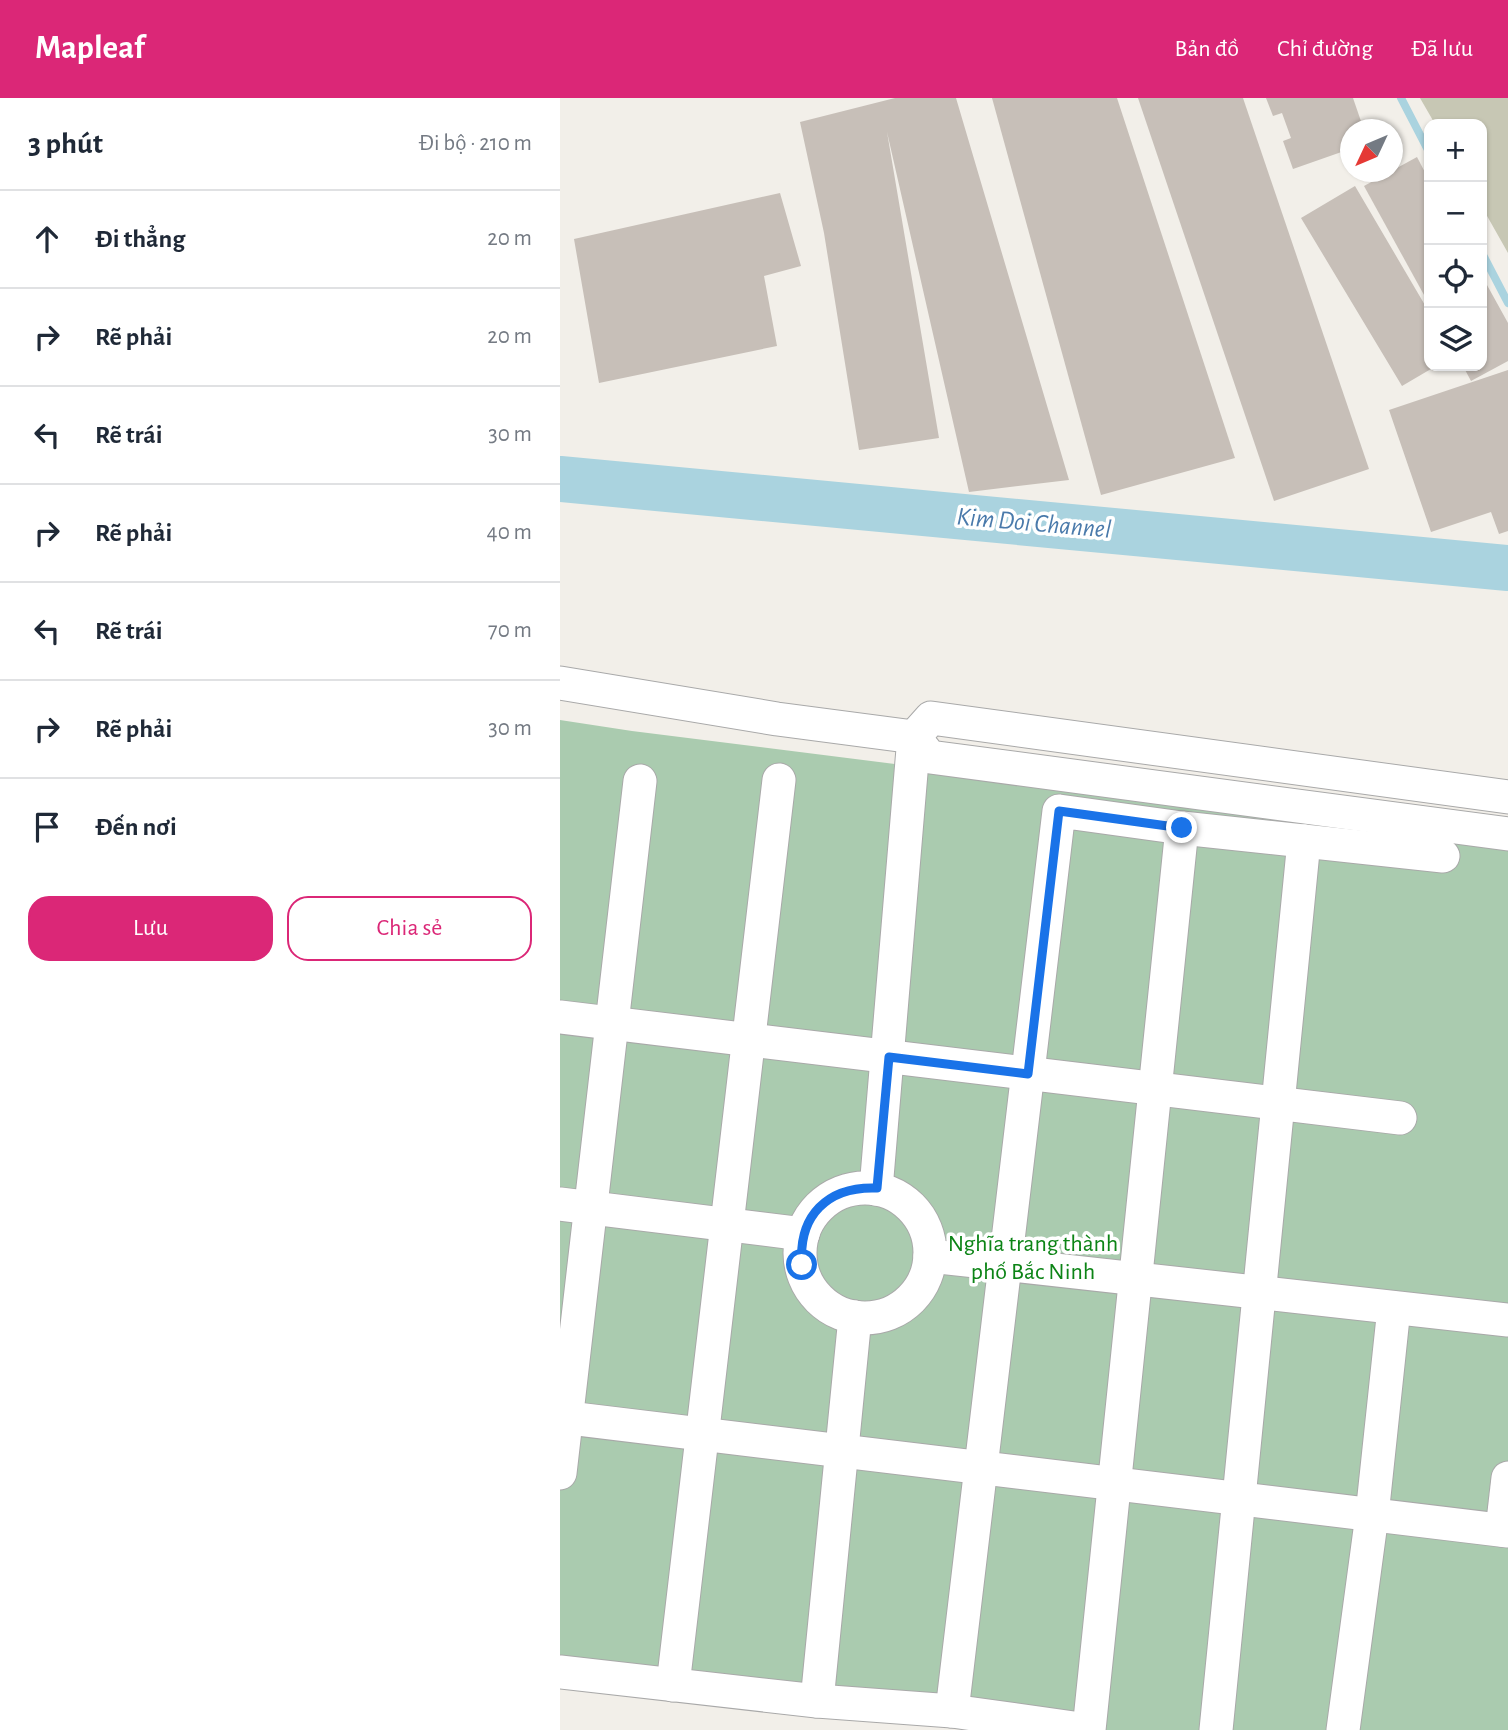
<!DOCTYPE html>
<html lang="vi">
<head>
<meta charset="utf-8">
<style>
  body { margin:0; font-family:"Alegreya Sans",sans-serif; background:#f2f2f3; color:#1f2937 }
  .controls { position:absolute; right:21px; top:21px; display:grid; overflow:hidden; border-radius:14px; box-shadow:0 2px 5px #0004 }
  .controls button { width:63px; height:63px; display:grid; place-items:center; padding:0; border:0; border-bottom:2px solid #e0e1e3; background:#fff; color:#1f2937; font:35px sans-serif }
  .compass { position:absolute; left:780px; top:21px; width:63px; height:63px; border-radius:50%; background:#fff; box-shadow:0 2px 5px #0004; rotate:226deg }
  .stop { position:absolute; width:21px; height:21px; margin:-16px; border:5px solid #1a73e8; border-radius:50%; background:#fff }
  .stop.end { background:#1a73e8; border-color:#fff; box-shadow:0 2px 7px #0008 }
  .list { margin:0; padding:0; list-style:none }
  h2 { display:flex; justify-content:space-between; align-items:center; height:91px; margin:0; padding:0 28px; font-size:30px }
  h2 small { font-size:23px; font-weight:400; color:#747a83 }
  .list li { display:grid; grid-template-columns:46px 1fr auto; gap:21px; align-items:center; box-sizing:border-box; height:98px; padding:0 28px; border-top:2px solid #e0e1e3 }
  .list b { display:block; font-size:26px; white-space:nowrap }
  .list em { font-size:23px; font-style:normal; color:#747a83 }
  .actions { display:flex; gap:14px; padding:21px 28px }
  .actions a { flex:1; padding:16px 0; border:2px solid #db2777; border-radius:21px; text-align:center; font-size:24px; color:#db2777 }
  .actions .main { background:#db2777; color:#fff }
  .icon { flex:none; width:38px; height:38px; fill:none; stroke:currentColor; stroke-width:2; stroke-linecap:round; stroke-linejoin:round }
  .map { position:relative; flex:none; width:948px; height:1632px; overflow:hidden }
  header { display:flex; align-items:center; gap:42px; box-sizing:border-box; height:98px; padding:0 35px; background:#db2777; color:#fff }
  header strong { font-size:33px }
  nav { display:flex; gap:38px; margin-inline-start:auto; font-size:24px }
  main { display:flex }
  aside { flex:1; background:#fff }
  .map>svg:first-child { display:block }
</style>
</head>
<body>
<header>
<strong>Mapleaf</strong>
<nav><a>Bản đồ</a><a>Chỉ đường</a><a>Đã lưu</a></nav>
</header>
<main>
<aside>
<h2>3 phút<small>Đi bộ · 210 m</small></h2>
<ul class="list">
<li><svg class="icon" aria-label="ahead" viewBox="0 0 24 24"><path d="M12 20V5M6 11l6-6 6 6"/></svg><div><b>Đi thẳng</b></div><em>20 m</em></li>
<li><svg class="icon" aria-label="right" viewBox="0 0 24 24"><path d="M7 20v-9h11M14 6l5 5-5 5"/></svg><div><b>Rẽ phải</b></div><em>20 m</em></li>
<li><svg class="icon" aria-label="left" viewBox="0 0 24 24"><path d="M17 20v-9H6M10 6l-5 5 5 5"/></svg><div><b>Rẽ trái</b></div><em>30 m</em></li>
<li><svg class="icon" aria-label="right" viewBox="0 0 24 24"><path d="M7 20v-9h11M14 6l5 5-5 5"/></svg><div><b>Rẽ phải</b></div><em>40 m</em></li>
<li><svg class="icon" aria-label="left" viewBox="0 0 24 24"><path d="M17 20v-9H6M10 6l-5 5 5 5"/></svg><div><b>Rẽ trái</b></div><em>70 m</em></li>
<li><svg class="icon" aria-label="right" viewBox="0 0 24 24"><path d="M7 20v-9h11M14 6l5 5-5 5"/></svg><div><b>Rẽ phải</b></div><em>30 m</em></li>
<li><svg class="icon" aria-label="arrive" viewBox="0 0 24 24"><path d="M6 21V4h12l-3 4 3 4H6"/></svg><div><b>Đến nơi</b></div></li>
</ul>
<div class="actions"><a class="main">Lưu</a><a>Chia sẻ</a></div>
</aside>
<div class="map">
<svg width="948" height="1632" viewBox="0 0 948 1632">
  <rect width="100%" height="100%" fill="#f2efe9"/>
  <!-- construction -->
  <polygon fill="#c7c7b4" points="860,0 948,0 948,155 922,109 922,26 875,26"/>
  <!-- cemetery -->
  <polygon fill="#aacbaf" points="0,622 72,633 948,743 948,1632 430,1632 0,1587"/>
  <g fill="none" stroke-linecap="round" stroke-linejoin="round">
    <!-- stream -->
    <g stroke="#aad3df" stroke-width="8">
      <polyline points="841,0 869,54"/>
      <polyline points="922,155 948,205"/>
    </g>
    <!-- river -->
    <polyline stroke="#aad3df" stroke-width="46" points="0,381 948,470"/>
  </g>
  <!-- building -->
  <g fill="#c7bfb8">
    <polygon points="335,0 396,0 509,382 409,394 327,34 379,340 299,352 264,135 240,24"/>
    <polygon points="432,0 557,0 675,360 541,397"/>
    <polygon points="578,0 683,0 809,371 714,403"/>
    <polygon points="706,0 793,0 804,32 790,32 790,51 733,71 723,43 731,40 722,15 713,18"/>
    <polygon points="857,59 869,82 869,206 804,88"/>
    <polygon points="795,88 869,214 869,268 876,268 842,288 741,120"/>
    <polygon points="220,95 241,168 204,178 217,248 39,285 14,141"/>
    <polygon points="922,178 948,225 948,263 911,283 903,268 922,268"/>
    <polygon points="948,272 948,433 939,436 931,414 871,434 829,312"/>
  </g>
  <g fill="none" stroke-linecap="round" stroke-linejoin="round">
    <defs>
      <g id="minor">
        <polyline points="0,585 217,621 354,639 370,659 948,736"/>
        <polyline points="0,919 840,1020"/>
        <circle cx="305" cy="1155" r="65"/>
        <polyline points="316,1091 354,639 371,620 948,699"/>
        <polyline points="0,1106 243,1136"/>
        <polyline points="370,1158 948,1222"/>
        <polyline points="0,1319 948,1433"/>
        <polyline points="0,1375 80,683"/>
        <polyline points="942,1432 948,1380"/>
        <polyline points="0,1574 257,1603 392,1613 528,1632"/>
        <polyline points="113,1587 219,682"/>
        <polyline points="257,1603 295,1219"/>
        <polyline points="392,1613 499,713 622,730 883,758"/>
        <polyline points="529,1632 622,730"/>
        <polyline points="656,1632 744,743"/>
        <polyline points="783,1632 812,1417 834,1210"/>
      </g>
    </defs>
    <!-- minor casing -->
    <use href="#minor" stroke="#a9a9a9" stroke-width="35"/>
    <!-- minor -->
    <use href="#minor" stroke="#fff" stroke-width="33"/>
  </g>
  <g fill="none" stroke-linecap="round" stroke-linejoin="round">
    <!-- route -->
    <path stroke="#1a73e8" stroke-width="9" d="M242,1167C238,1118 267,1088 317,1090L329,959L468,976L499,713L622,730"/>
  </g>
  <g text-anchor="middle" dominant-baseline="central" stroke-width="7" stroke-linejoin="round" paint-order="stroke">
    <!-- park labels -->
    <g font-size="24" fill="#0c8416" stroke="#fff">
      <text x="473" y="1146">Nghĩa trang thành<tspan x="473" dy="28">phố Bắc Ninh</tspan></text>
    </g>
    <!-- water labels -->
    <g font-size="26" font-style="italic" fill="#4a7aab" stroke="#fff">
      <text transform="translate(474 425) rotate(5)">Kim Doi Channel</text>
    </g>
  </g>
</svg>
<div class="controls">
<button>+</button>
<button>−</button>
<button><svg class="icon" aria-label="locate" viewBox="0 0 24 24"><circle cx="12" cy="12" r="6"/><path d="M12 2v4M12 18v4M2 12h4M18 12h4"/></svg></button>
<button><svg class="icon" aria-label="layers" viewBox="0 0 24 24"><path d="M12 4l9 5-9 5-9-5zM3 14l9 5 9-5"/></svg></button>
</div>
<svg class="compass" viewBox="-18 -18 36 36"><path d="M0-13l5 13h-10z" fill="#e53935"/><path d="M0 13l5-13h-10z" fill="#747a83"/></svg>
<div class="stop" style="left:242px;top:1167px"></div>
<div class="stop end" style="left:622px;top:730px"></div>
</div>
</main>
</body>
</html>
